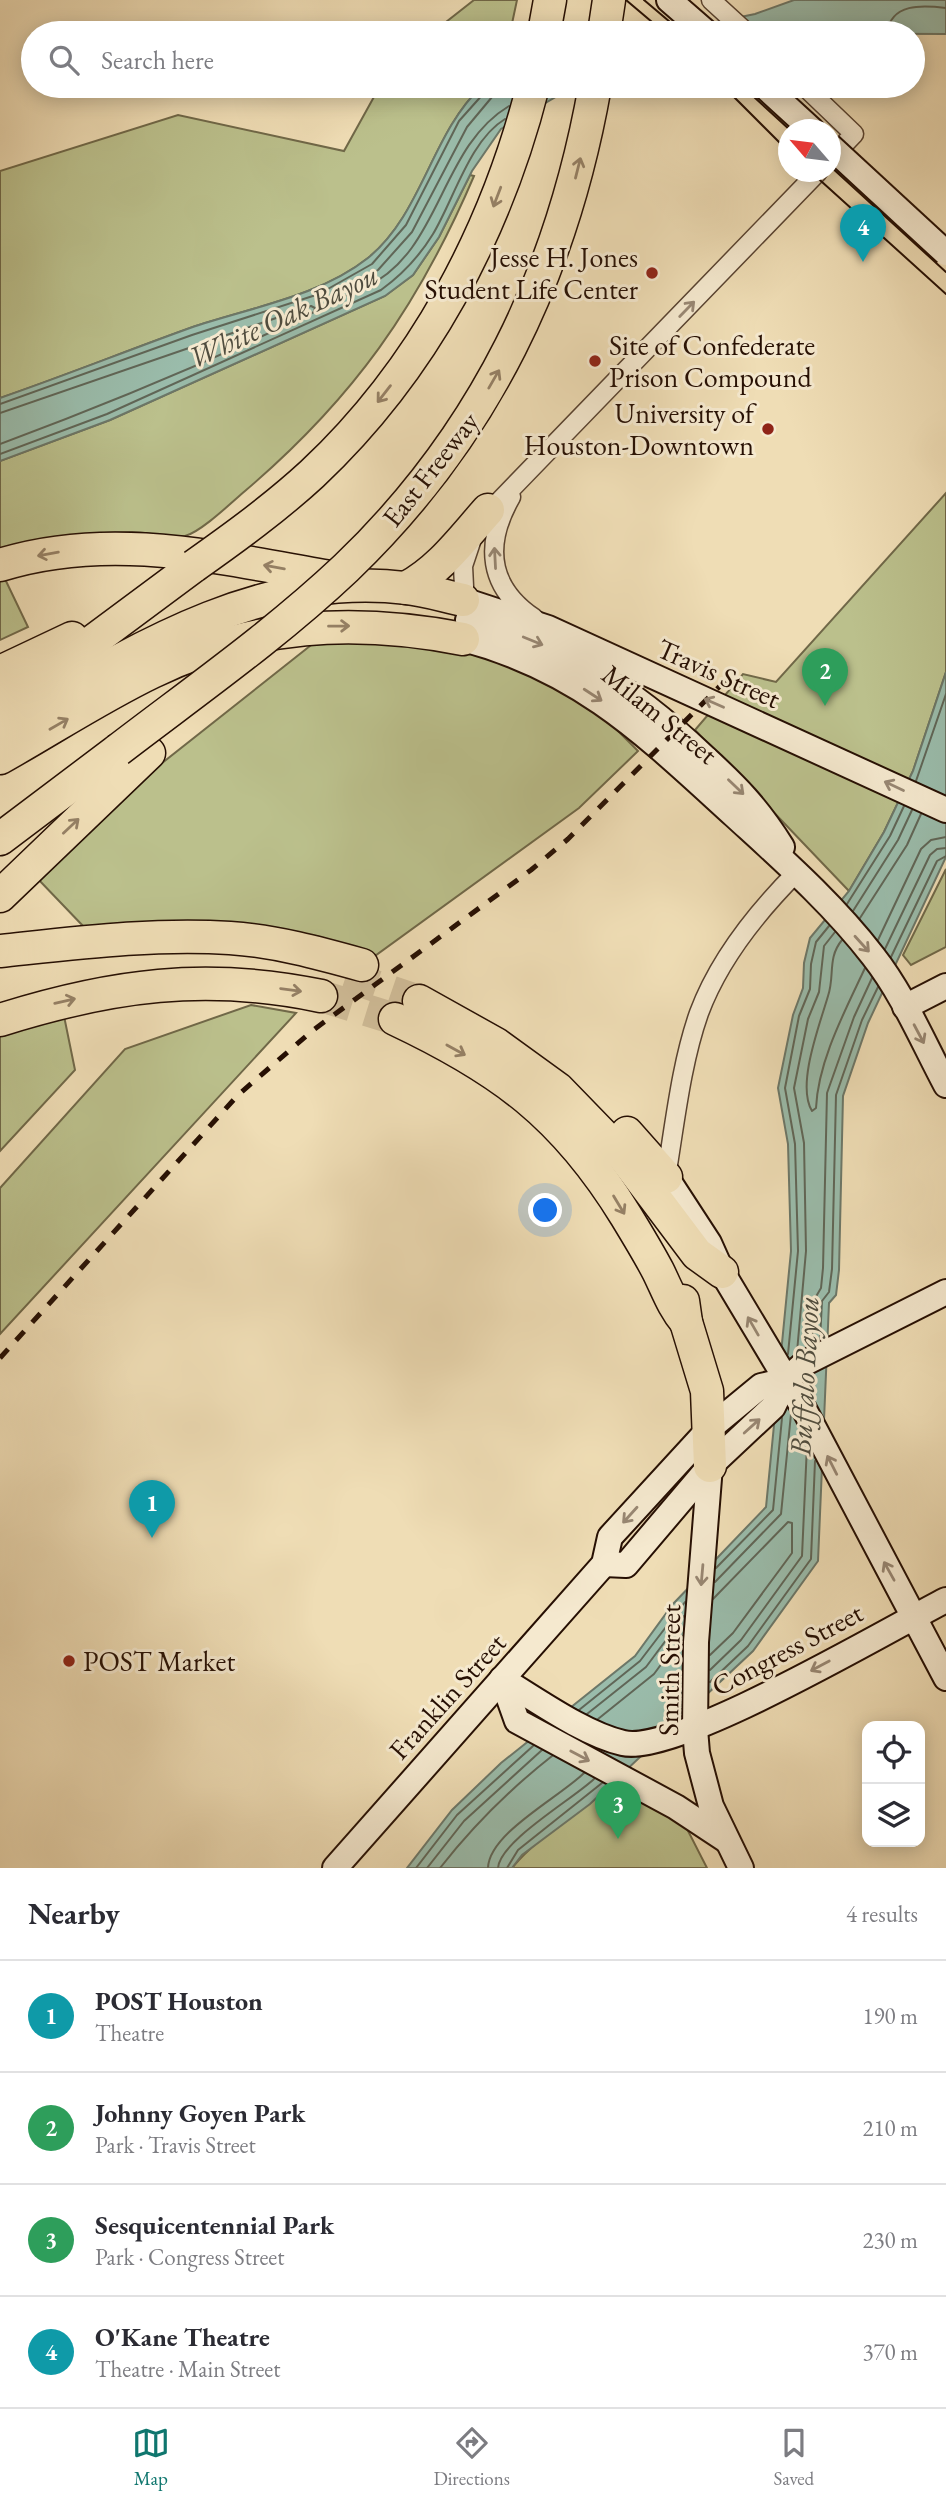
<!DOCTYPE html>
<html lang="en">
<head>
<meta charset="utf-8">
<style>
  body { margin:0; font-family:"EB Garamond",serif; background:#f7f7f7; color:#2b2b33 }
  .controls { position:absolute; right:21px; bottom:21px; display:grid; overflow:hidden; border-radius:14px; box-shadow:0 4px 18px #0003 }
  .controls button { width:63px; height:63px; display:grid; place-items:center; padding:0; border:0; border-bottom:2px solid #e1e1e2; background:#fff; color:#2b2b33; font:35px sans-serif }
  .compass { position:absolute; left:778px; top:119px; width:63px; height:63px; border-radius:50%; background:#fff; box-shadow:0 4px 18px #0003; rotate:298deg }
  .you { position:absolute; left:546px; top:1211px; width:24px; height:24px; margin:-18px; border:5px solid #fff; border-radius:50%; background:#1a73e8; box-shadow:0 0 0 10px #1a73e833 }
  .badge { display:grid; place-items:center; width:46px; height:46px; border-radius:50%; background:#0f766e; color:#fff; font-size:23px; font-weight:700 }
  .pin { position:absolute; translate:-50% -58px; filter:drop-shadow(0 2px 4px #0008) }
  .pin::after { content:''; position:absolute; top:37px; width:24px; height:21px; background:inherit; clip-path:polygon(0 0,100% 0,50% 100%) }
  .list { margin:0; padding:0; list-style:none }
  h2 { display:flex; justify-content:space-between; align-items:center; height:91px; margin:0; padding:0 28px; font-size:30px }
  h2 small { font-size:23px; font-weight:400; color:#7c7c81 }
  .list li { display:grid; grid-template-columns:46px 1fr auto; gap:21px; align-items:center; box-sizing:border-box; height:112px; padding:0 28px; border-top:2px solid #e1e1e2 }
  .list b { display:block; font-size:26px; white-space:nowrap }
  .list p { margin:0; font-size:23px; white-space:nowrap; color:#7c7c81 }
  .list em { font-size:23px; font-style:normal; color:#7c7c81 }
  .icon { flex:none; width:38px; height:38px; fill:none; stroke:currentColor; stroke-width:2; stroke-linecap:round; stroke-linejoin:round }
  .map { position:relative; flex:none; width:946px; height:1868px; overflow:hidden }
  .search { position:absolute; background:#fff; box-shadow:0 4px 18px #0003; left:21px; right:21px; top:21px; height:77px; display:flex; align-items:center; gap:18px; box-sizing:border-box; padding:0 24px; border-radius:38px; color:#7c7c81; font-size:26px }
  .sheet { height:539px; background:#fff }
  nav { display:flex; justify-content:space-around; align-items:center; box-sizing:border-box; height:98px; border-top:2px solid #e1e1e2; background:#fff; font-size:19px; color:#7c7c81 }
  nav a { display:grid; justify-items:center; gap:4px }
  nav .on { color:#0f766e }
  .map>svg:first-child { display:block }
</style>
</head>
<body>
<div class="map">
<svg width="946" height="1868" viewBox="0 0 946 1868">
  <rect width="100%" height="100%" fill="#efddb5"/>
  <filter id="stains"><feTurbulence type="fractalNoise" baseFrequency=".00286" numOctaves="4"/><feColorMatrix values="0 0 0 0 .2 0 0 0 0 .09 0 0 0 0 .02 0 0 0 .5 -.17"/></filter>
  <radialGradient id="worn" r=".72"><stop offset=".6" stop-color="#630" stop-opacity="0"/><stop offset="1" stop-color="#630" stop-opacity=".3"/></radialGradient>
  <!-- green -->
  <g fill="#bbc08c" stroke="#706848" stroke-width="2">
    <polygon points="474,0 517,0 510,33 432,33"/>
    <path d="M380,86H482C431,134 423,213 368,258C319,297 248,308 190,328C126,351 64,376 0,398V171L178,115L344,151Z"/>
    <path d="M470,175L474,176C418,307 353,399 245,491C232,502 201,532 185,536C169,539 148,532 132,532C87,533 43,536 0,549V461L110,420L385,296L413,275L439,237Z"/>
    <polygon points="946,493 946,672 913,771 884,832 849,891 695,730 743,674 776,682"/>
    <polygon points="5,579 28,627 0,640 0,580"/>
    <polygon points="315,642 428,644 499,660 598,711 638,751 579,808 372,958 317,936 102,933 85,928 37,878 152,771"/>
    <polygon points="946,869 946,947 911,965 903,955"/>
    <polygon points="251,1005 296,1013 0,1334 0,1188 125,1049"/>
    <polygon points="64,1016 75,1070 0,1151 0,1034"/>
    <path d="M616,1780L684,1823L707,1868H512C540,1834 583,1811 616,1780Z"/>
  </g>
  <!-- water -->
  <g fill="#9abcab" stroke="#6c7768" stroke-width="2">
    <polygon points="794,0 946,0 946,34 663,33 755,14"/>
    <path d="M482,86H595L566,91L501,129L472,171L439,237L413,275L385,296L110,420L0,461V398C64,376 126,351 190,328C248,308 319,297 368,258C423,213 431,134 482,86Z"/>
    <polygon points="946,672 946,857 868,1023 843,1096 839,1270 836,1295 829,1303 818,1561 753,1651 590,1804 522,1855 512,1868 407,1868 452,1810 501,1763 635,1656 673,1604 766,1507 791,1251 788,1144 778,1088 793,1015 803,988 804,963 810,938 849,891 884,832 913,771"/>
  </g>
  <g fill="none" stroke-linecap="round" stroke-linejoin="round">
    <!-- shore -->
    <g stroke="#606657" stroke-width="2">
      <path d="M887,33C891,3 922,5 946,8"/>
      <path d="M495,86L492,97L467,127L412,232L378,270L342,291V296C350,296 358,291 366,287C442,251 439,148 509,106"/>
      <polyline points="0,404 192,335 319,294 372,264 406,225 459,121 484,93 486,86"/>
      <path d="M0,413L311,306L315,308L314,312C211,361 106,405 0,444"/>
      <path d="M0,454L107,414L381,290C403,274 419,257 433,234C454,199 470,140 505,119"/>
      <polyline points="916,781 946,694"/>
      <polyline points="847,904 890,836 904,806"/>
      <polyline points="853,911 898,840 912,810"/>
      <polyline points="860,918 907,845 921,814"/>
      <path d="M842,940C827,958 835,976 828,996C820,1024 796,1085 812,1111L816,1108C818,1061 845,1011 865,968"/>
      <polyline points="878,940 921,849 931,840 946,837"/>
      <polyline points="885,949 930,855 937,849 946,848"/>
      <polyline points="891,957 937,861 946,856"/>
      <polyline points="820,1340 822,1301 829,1292 832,1269 836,1095 862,1020 878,987"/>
      <polyline points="812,1344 814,1300 821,1288 823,1268 827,1093 854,1017 872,978"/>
      <polyline points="797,1352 806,1251 804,1143 794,1088 808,1019 819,992 824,946 835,932"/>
      <polyline points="788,1354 798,1251 795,1144 785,1088 799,1016 810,989 811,964 816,942 829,926"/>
      <polyline points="716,1568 773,1510 782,1418"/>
      <polyline points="715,1582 781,1514 791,1414"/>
      <polyline points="710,1655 733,1633 792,1553 792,1523 788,1522 713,1599"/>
      <polyline points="710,1670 741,1640 802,1556 807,1445"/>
      <polyline points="710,1682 748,1646 811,1559 815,1461"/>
      <polyline points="579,1710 640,1661 685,1602"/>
      <polyline points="587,1714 646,1667 684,1616"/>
      <polyline points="598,1719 654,1674 682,1636"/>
      <polyline points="416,1868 457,1815 533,1746"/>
      <polyline points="427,1868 464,1821 542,1750"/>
      <path d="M440,1868C473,1826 510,1789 552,1756"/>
      <path d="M488,1868C489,1833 560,1797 584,1773"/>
      <path d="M498,1868C500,1841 573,1799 594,1779"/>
      <polyline points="507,1868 518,1850 602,1783"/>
    </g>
    <!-- highway-tunnel -->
    <g stroke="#d1be9a" stroke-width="32" stroke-dasharray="32 16" stroke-linecap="butt">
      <polyline points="346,976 419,1001"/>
      <polyline points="321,996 395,1019"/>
    </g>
    <defs>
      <g id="street">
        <polyline points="711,0 747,33"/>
        <polyline points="804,86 854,134 830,159"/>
        <path d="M511,497C484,544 488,587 534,618"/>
        <polyline points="484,517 818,172"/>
        <polyline points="465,607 463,566 471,542"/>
        <path d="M666,1177C675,1123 681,1064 699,1013C719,959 757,912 797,872"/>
      </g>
      <g id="secondary">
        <polyline points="669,0 707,33"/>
        <polyline points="764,86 812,130"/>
        <polyline points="463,600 548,628 946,810"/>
        <path d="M468,620C566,648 628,685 702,755C736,786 757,807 782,847"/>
        <path d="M463,639C582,670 648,737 735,816C783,860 833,904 873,956C903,994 923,1042 946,1085"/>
        <polyline points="905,1007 946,986"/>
        <polyline points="666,1177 709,1243 722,1272 804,1409 946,1678"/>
        <polyline points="710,1466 696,1642 695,1729 697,1753 711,1806 741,1868"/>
        <polyline points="604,1564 626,1565 710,1466 773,1407 786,1380 805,1363 946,1292"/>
        <path d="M502,1679C537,1700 584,1734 623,1743C675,1756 889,1629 946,1600"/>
        <polyline points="502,1679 517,1721 676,1807 726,1840"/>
        <polyline points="335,1868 604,1564 610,1537 710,1428 761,1386 786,1380"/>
      </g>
      <g id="highway">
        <polyline points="544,33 550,0"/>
        <polyline points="604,33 609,0"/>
        <path d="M0,565C112,530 224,559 336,578"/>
        <path d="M406,588C440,570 462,539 488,510"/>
        <polyline points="0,672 72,638"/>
        <polyline points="0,705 58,667 194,566"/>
        <path d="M0,729C122,658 257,569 406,588C425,590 444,596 463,600"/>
        <path d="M0,758C50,730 100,697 152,672C253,623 355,618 463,639"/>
        <polyline points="0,839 118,750"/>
        <polyline points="0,896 149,753"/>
        <path d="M0,951C76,943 154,933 230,938C275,941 319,953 362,965"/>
        <polyline points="419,1001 496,1044 558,1089 624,1157 697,1254 722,1272"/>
        <path d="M395,1019C501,1069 564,1115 626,1216C637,1234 648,1252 658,1271C667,1289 673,1307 686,1322"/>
        <path d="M0,1020C111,985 206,972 321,996"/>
        <polyline points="627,1133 666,1177"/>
        <polyline points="683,1301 686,1322 707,1391 710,1466"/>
      </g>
    </defs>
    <!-- street casing -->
    <use href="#street" stroke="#584230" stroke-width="21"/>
    <!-- secondary casing -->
    <use href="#secondary" stroke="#260f03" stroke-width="28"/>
    <!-- highway casing -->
    <use href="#highway" stroke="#260f03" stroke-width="35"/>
    <!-- street -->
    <use href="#street" stroke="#f5e9cf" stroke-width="18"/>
    <!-- secondary -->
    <use href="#secondary" stroke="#f5e9cf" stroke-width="24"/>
    <!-- highway -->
    <use href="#highway" stroke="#efddb5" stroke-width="32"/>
    <!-- tram -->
    <g stroke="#260f03" stroke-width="2">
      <polyline points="626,0 665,33"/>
      <polyline points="644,0 683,33"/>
      <polyline points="723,86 788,151"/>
      <polyline points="742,86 790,130"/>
      <polyline points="830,166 946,272"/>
      <polyline points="811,172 946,294"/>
    </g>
    <!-- rail -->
    <polyline stroke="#260f03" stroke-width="5" stroke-dasharray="12 12" stroke-linecap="butt" points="0,1358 238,1095 312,1031 531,870 568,839 731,675"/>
    <defs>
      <polyline id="secondary-bridge" points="830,146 946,253"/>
      <g id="highway-bridge">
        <path d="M194,566C235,537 275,508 312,474C423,370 496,232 533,86"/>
        <path d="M118,750C195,691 275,635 346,568C485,435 562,273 595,86"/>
      </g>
    </defs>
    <!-- secondary-bridge casing -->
    <use href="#secondary-bridge" stroke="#260f03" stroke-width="28" stroke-linecap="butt"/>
    <!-- highway-bridge casing -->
    <use href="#highway-bridge" stroke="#260f03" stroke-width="35" stroke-linecap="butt"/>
    <!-- secondary-bridge -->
    <use href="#secondary-bridge" stroke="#f5e9cf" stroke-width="24"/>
    <!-- highway-bridge -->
    <use href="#highway-bridge" stroke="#efddb5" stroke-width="32"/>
  </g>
  <!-- one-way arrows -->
  <defs><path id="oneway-shaft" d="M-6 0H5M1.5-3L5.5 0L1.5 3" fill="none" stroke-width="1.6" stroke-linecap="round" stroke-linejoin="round" transform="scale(1.75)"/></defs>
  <g stroke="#958065">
    <use href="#oneway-shaft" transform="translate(578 168) rotate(-76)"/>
    <use href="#oneway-shaft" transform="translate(497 197) rotate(111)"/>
    <use href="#oneway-shaft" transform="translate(494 379) rotate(-60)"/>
    <use href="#oneway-shaft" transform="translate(384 394) rotate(128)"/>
    <use href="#oneway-shaft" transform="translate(48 554) rotate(170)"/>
    <use href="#oneway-shaft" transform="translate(274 567) rotate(-170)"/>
    <use href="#oneway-shaft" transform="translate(339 626) rotate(-1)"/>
    <use href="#oneway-shaft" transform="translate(59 724) rotate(-30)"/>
    <use href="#oneway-shaft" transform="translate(71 826) rotate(-43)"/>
    <use href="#oneway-shaft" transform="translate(291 990) rotate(8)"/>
    <use href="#oneway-shaft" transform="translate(65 1001) rotate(-13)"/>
    <use href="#oneway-shaft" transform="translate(456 1050) rotate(29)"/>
    <use href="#oneway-shaft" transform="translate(619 1205) rotate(59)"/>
  </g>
  <g stroke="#988773">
    <use href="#oneway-shaft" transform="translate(687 309) rotate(-46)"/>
    <use href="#oneway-shaft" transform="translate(495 558) rotate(-93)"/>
    <use href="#oneway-shaft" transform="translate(533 641) rotate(22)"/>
    <use href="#oneway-shaft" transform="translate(593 695) rotate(33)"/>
    <use href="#oneway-shaft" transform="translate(714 703) rotate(-156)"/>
    <use href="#oneway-shaft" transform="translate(894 786) rotate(-155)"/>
    <use href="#oneway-shaft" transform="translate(736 787) rotate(44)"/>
    <use href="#oneway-shaft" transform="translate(862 944) rotate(48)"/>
    <use href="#oneway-shaft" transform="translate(919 1034) rotate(62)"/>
    <use href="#oneway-shaft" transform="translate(753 1326) rotate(-120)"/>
    <use href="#oneway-shaft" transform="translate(752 1426) rotate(-42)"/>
    <use href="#oneway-shaft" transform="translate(832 1465) rotate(-117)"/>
    <use href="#oneway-shaft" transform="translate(630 1515) rotate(132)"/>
    <use href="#oneway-shaft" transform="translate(889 1571) rotate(-119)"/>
    <use href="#oneway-shaft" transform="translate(702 1575) rotate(95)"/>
    <use href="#oneway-shaft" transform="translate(820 1666) rotate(152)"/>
    <use href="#oneway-shaft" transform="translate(580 1756) rotate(28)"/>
  </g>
  <!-- markers -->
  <g fill="#8f2418" stroke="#f5e9cf" stroke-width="2.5">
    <circle cx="652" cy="273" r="7"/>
    <circle cx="595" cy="361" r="7"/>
    <circle cx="768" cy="429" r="7"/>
    <circle cx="69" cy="1661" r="7"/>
  </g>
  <g text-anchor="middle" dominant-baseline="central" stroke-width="6" stroke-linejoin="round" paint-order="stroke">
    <!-- poi labels -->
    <g font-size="28" fill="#260f03" stroke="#f5e9cf" text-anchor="end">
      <text x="638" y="257">Jesse H. Jones<tspan x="638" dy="32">Student Life Center</tspan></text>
      <text x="609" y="345" text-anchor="start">Site of Confederate<tspan x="609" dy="32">Prison Compound</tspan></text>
      <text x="754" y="413">University of<tspan x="754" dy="32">Houston-Downtown</tspan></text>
      <text x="83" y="1661" text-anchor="start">POST Market</text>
    </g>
    <!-- street labels -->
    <g font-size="28" fill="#260f03" stroke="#f5e9cf">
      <text transform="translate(430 469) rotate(-52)">East Freeway</text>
      <text transform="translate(719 673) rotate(24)">Travis Street</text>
      <text transform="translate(660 714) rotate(39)">Milam Street</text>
      <text transform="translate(787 1649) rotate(-28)">Congress Street</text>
      <text transform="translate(669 1670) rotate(-89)">Smith Street</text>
      <text transform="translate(447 1696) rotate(-48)">Franklin Street</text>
    </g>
    <!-- water labels -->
    <g font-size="30" font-style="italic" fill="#4f4c3e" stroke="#f5e9cf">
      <text transform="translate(283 316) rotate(-25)">White Oak Bayou</text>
      <text transform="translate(804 1376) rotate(-87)">Buffalo Bayou</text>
    </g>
  </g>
  <rect width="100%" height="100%" filter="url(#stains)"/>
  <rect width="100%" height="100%" fill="url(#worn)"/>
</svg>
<div class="controls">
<button><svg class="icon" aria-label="locate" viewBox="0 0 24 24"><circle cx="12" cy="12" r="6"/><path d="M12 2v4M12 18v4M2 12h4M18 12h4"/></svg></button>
<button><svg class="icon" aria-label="layers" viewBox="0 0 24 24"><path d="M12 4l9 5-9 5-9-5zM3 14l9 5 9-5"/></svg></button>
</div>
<svg class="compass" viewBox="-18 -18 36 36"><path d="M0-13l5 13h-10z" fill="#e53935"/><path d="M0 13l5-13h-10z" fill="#7c7c81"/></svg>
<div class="you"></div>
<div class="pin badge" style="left:152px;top:1538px;background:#0f9aa8">1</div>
<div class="pin badge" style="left:825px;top:706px;background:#2e9e5b">2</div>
<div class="pin badge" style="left:618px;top:1839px;background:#2e9e5b">3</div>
<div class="pin badge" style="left:863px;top:262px;background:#0f9aa8">4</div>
<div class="search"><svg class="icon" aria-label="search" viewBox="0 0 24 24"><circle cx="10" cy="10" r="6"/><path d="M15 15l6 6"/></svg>Search here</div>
</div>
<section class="sheet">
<h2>Nearby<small>4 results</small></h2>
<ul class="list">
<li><span class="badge" style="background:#0f9aa8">1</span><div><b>POST Houston</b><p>Theatre</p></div><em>190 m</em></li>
<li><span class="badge" style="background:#2e9e5b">2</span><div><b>Johnny Goyen Park</b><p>Park · Travis Street</p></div><em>210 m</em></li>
<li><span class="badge" style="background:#2e9e5b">3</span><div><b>Sesquicentennial Park</b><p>Park · Congress Street</p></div><em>230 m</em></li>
<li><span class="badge" style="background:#0f9aa8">4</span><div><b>O'Kane Theatre</b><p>Theatre · Main Street</p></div><em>370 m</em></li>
</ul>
</section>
<nav>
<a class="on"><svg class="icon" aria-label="map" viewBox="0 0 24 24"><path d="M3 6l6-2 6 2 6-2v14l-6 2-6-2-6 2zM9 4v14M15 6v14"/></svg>Map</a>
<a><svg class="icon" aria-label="directions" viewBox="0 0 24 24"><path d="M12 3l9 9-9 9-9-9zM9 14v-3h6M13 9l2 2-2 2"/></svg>Directions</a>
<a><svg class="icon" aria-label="saved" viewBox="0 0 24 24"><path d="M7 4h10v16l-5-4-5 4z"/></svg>Saved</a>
</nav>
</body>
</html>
